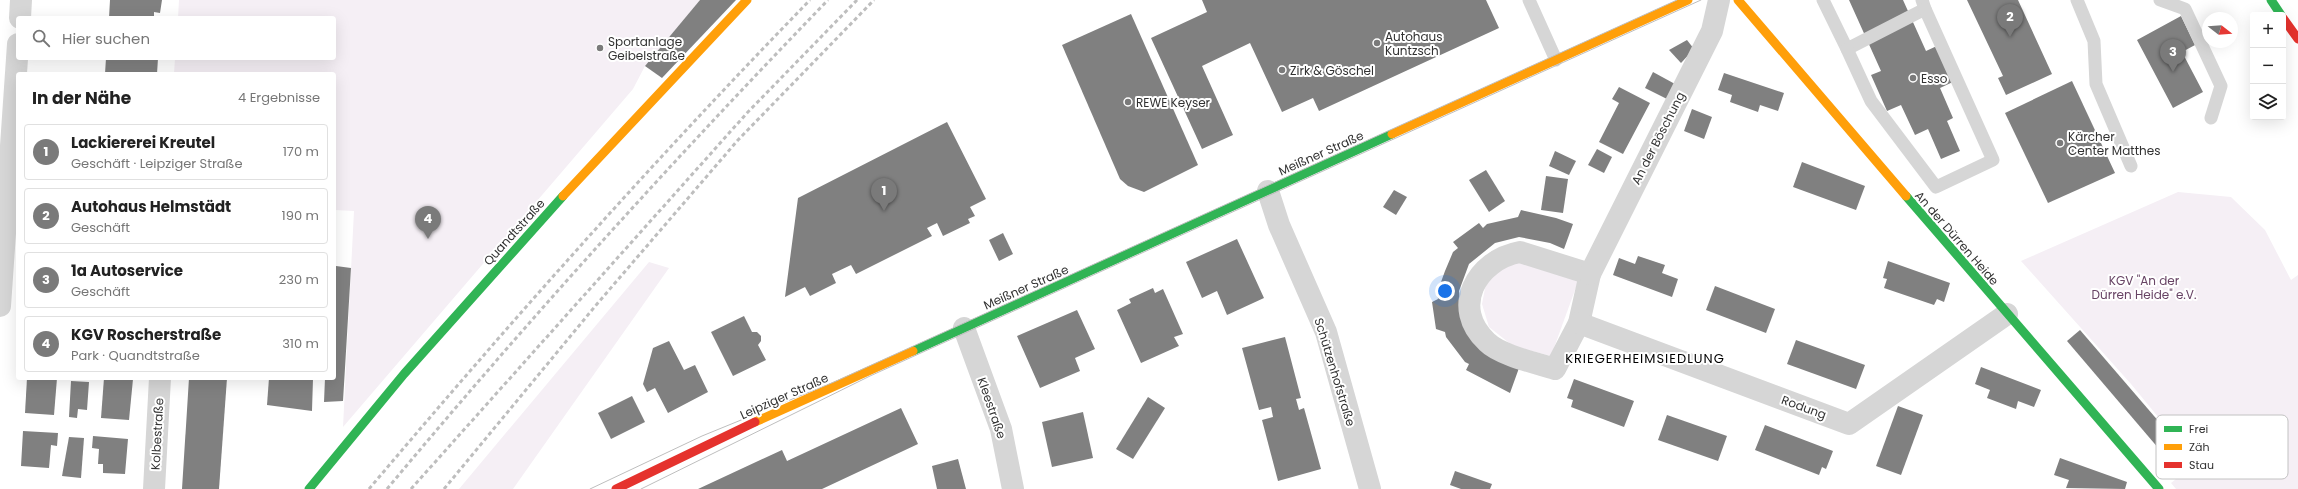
<!DOCTYPE html>
<html lang="de">
<head>
<meta charset="utf-8">
<style>
  body { margin:0; font-family:Poppins,sans-serif; background:#f2f2f2; color:#222 }
  .controls { position:absolute; right:12px; top:12px; display:grid; overflow:hidden; border-radius:4px; box-shadow:0 4px 16px #0002 }
  .controls button { width:36px; height:36px; display:grid; place-items:center; padding:0; border:0; border-bottom:1px solid #e0e0e0; background:#fff; color:#222; font:20px sans-serif }
  .compass { position:absolute; left:2202px; top:12px; width:36px; height:36px; border-radius:50%; background:#fff; box-shadow:0 4px 16px #0002; rotate:107deg }
  .you { position:absolute; left:1445px; top:291px; width:14px; height:14px; margin:-10px; border:3px solid #fff; border-radius:50%; background:#1a73e8; box-shadow:0 0 0 6px #1a73e833 }
  .badge { display:grid; place-items:center; width:26px; height:26px; border-radius:50%; background:#7a7a7a; color:#fff; font-size:13px; font-weight:700 }
  .pin { position:absolute; translate:-50% -33px; filter:drop-shadow(0 1px 2px #0008) }
  .pin::after { content:''; position:absolute; top:21px; width:14px; height:12px; background:inherit; clip-path:polygon(0 0,100% 0,50% 100%) }
  .list { margin:0; padding:0; list-style:none }
  h2 { display:flex; justify-content:space-between; align-items:center; height:52px; margin:0; padding:0 16px; font-size:17px }
  h2 small { font-size:13px; font-weight:400; color:#767676 }
  .list li { display:grid; grid-template-columns:26px 1fr auto; gap:12px; align-items:center; box-sizing:border-box; height:56px; margin:0 8px 8px; padding:0 8px; border:1px solid #e0e0e0; border-radius:4px }
  .list b { display:block; font-size:15px; white-space:nowrap }
  .list p { margin:0; font-size:13px; white-space:nowrap; color:#767676 }
  .list em { font-size:13px; font-style:normal; color:#767676 }
  .icon { flex:none; width:22px; height:22px; fill:none; stroke:currentColor; stroke-width:2; stroke-linecap:round; stroke-linejoin:round }
  .map { position:relative; flex:none; width:2298px; height:489px; overflow:hidden }
  .search { position:absolute; background:#fff; box-shadow:0 4px 16px #0002; left:16px; top:16px; width:320px; height:44px; display:flex; align-items:center; gap:10px; box-sizing:border-box; padding:0 14px; border-radius:4px; color:#767676; font-size:15px }
  .panel { position:absolute; background:#fff; box-shadow:0 4px 16px #0002; left:16px; top:72px; width:320px; height:308px; border-radius:4px }
  .map>svg:first-child { display:block }
</style>
</head>
<body>
<div class="map">
<svg width="2298" height="489" viewBox="0 0 2298 489">
  <rect width="100%" height="100%" fill="#fff"/>
  <!-- green -->
  <g fill="#f5eff5">
    <polygon points="179,0 700,0 645,66 633,89 343,427 354,211 334,210 334,74 174,74 175,58 334,58 334,18 178,18"/>
    <polygon points="2178,192 2231,197 2265,230 2291,280 2298,275 2298,489 2176,489 2171,483 2196,463 2131,384 2021,261"/>
    <polygon points="649,262 669,268 513,489 459,489"/>
    <polygon points="1533,262 1579,279 1551,356 1513,346 1489,327 1482,304 1487,278 1502,263"/>
  </g>
  <!-- building -->
  <g fill="#808080">
    <polygon points="110,0 162,0 160,13 154,12 154,18 109,18"/>
    <polygon points="700,0 736,0 662,78 645,66"/>
    <polygon points="1202,0 1486,0 1499,28 1319,111 1313,98 1282,112 1250,43 1202,66 1233,135 1202,149 1151,38 1207,12"/>
    <polygon points="1849,0 1903,0 1926,51 1939,45 1955,81 1940,88 1953,118 1947,121 1960,151 1941,159 1928,129 1915,135 1901,105 1887,111 1871,75 1881,71"/>
    <polygon points="1967,0 2018,0 2052,74 2006,95 1998,78 2003,76"/>
    <polygon points="1131,14 1198,165 1144,192 1128,186 1120,179 1062,45"/>
    <polygon points="2181,16 2195,45 2182,52 2203,92 2173,108 2137,40"/>
    <polygon points="1687,40 1694,49 1681,63 1669,50"/>
    <polygon points="106,58 158,58 157,74 105,74"/>
    <polygon points="1653,72 1675,84 1667,99 1645,88"/>
    <polygon points="1724,73 1784,93 1778,111 1760,105 1758,112 1730,102 1732,95 1718,90"/>
    <polygon points="2072,81 2115,173 2048,203 2005,113"/>
    <polygon points="1619,87 1650,103 1623,154 1599,142 1619,103 1612,99"/>
    <polygon points="1692,109 1712,117 1704,139 1684,131"/>
    <polygon points="947,122 986,199 970,207 975,216 968,219 970,223 943,236 937,223 927,228 932,236 856,274 851,265 832,274 836,283 810,296 805,287 785,297 798,198"/>
    <polygon points="1597,149 1612,157 1604,173 1588,165"/>
    <polygon points="1555,151 1576,161 1569,175 1549,166"/>
    <polygon points="1802,162 1865,186 1856,210 1793,187"/>
    <polygon points="1486,170 1505,201 1489,212 1469,180"/>
    <polygon points="1546,176 1568,179 1563,213 1541,210"/>
    <polygon points="1394,190 1407,197 1396,215 1383,207"/>
    <polygon points="1521,210 1556,218 1573,224 1564,249 1550,243 1519,237 1495,243 1469,264 1459,291 1464,326 1519,368 1510,393 1466,370 1469,364 1465,362 1446,337 1445,332 1436,329 1432,302 1438,299 1437,293 1445,271 1453,252 1458,248 1453,242 1479,223 1483,228 1487,224 1518,217"/>
    <polygon points="1003,233 1013,254 999,261 989,240"/>
    <polygon points="1237,239 1264,298 1227,315 1217,291 1202,298 1186,262"/>
    <polygon points="1638,256 1665,265 1662,273 1678,279 1672,297 1613,275 1619,258 1635,264"/>
    <polygon points="1888,261 1950,283 1944,302 1937,299 1934,305 1884,288 1887,279 1883,278"/>
    <polygon points="336,266 351,268 343,401 324,402 325,378 334,378 334,284"/>
    <polygon points="1715,286 1775,309 1766,333 1706,310"/>
    <polygon points="1153,288 1155,293 1163,289 1183,334 1174,337 1179,346 1141,363 1117,310 1131,303 1129,299"/>
    <polygon points="1077,310 1095,349 1075,358 1080,371 1040,388 1017,336"/>
    <polygon points="744,316 752,332 757,332 761,336 761,341 758,345 766,360 733,376 711,332"/>
    <polygon points="2080,330 2185,452 2171,463 2067,341"/>
    <polygon points="1285,337 1301,398 1296,399 1299,410 1304,408 1321,469 1278,481 1262,420 1273,417 1271,407 1259,410 1242,348"/>
    <polygon points="1796,340 1865,365 1856,389 1787,364"/>
    <polygon points="669,341 684,370 695,365 708,392 668,413 655,388 647,392 643,384 653,348"/>
    <polygon points="1981,367 2041,390 2034,407 2018,401 2016,409 1987,398 1990,390 1975,384"/>
    <polygon points="27,378 57,378 54,415 25,413"/>
    <polygon points="104,378 133,379 129,420 101,418"/>
    <polygon points="189,378 227,378 219,489 182,489"/>
    <polygon points="269,378 313,378 312,411 267,405"/>
    <polygon points="1574,379 1634,401 1624,427 1571,407 1573,400 1567,398"/>
    <polygon points="71,381 89,382 87,410 78,409 77,418 69,417"/>
    <polygon points="632,396 645,422 611,439 598,413"/>
    <polygon points="1148,397 1165,408 1133,459 1116,449"/>
    <polygon points="1898,406 1923,415 1901,475 1876,466"/>
    <polygon points="901,408 918,444 822,489 698,489 782,450 787,461"/>
    <polygon points="1083,412 1093,458 1052,467 1042,422"/>
    <polygon points="1667,415 1727,436 1718,461 1658,440"/>
    <polygon points="1765,425 1833,451 1826,469 1822,467 1819,475 1755,450"/>
    <polygon points="23,431 58,433 57,446 51,445 49,468 21,466"/>
    <polygon points="93,436 128,439 125,474 103,473 103,464 98,464 99,449 92,448"/>
    <polygon points="69,437 84,438 81,478 62,476"/>
    <polygon points="2060,458 2127,482 2125,489 2066,488 2069,480 2054,475"/>
    <polygon points="958,459 966,489 937,489 932,466"/>
    <polygon points="1455,471 1492,484 1490,489 1461,489 1450,485"/>
  </g>
  <g fill="none" stroke-linecap="round" stroke-linejoin="round">
    <!-- lane -->
    <g stroke="#d6d6d6" stroke-width="13">
      <polyline points="1529,0 1556,60"/>
      <polyline points="1823,0 1847,49 1925,9 1922,0"/>
      <polyline points="2077,0 2094,41 2096,84 2131,166"/>
      <polyline points="2160,0 2185,9 2221,86 2211,118"/>
      <polyline points="1847,49 1871,101 1936,187 1993,160 1925,9"/>
    </g>
    <!-- street -->
    <g stroke="#d6d6d6" stroke-width="22">
      <polyline points="20,18 21,0"/>
      <polyline points="1268,191 1279,225 1326,332 1370,489"/>
      <path d="M1520,252L1590,274L1579,323L1555,369C1536,363 1500,355 1487,342C1450,308 1476,260 1520,252Z"/>
      <polyline points="1590,274 1712,31 1719,0"/>
      <polyline points="0,306 18,44"/>
      <polyline points="1579,323 1849,424 2007,314"/>
      <polyline points="964,328 1001,429 1013,489"/>
      <polyline points="154,489 160,378"/>
    </g>
    <!-- fast -->
    <g stroke="#30b455" stroke-width="9">
      <polyline points="2271,0 2281,15"/>
      <polyline points="1906,196 2159,489"/>
      <polyline points="913,351 1392,134"/>
      <polyline points="309,489 404,374 563,196"/>
    </g>
    <!-- slow -->
    <g stroke="#ff9f0a" stroke-width="9">
      <polyline points="1738,0 1906,196"/>
      <polyline points="1392,134 1688,0"/>
      <polyline points="563,196 747,0"/>
      <polyline points="755,422 913,351"/>
    </g>
    <!-- jam -->
    <g stroke="#e5322d" stroke-width="9">
      <polyline points="2283,18 2298,39"/>
      <polyline points="616,489 755,422"/>
    </g>
    <!-- tram -->
    <g stroke="#bebebe" stroke-width="1">
      <polyline points="590,489 702,436 834,382 1677,0"/>
      <polyline points="641,489 870,376 1701,0"/>
    </g>
    <!-- rail -->
    <g stroke="#bebebe" stroke-width="3" stroke-dasharray="4 3" stroke-linecap="butt">
      <path d="M369,489C511,321 657,157 810,0"/>
      <path d="M387,489C528,320 675,158 828,0"/>
      <polyline points="411,489 747,113 857,0"/>
      <polyline points="444,489 597,304 738,140 874,0"/>
    </g>
  </g>
  <!-- markers -->
  <g fill="#7a7a7a" stroke="#fff" stroke-width="1.5">
    <circle cx="1377" cy="43" r="4"/>
    <circle cx="600" cy="48" r="4"/>
    <circle cx="1282" cy="70" r="4"/>
    <circle cx="1913" cy="78" r="4"/>
    <circle cx="1128" cy="102" r="4"/>
    <circle cx="2060" cy="143" r="4"/>
  </g>
  <g text-anchor="middle" dominant-baseline="central" stroke-width="4" stroke-linejoin="round" paint-order="stroke">
    <!-- poi labels -->
    <g font-size="12" fill="#323232" stroke="#fff" text-anchor="start">
      <text x="1385" y="36">Autohaus<tspan x="1385" dy="14">Kuntzsch</tspan></text>
      <text x="608" y="41">Sportanlage<tspan x="608" dy="14">Geibelstraße</tspan></text>
      <text x="1290" y="70">Zirk &amp; Göschel</text>
      <text x="1921" y="78">Esso</text>
      <text x="1136" y="102">REWE Keyser</text>
      <text x="2068" y="136">Kärcher<tspan x="2068" dy="14">Center Matthes</tspan></text>
    </g>
    <!-- street labels -->
    <g font-size="12" fill="#323232" stroke="#fff">
      <text transform="translate(1658 138) rotate(-63)">An der Böschung</text>
      <text transform="translate(1321 153) rotate(-24)">Meißner Straße</text>
      <text transform="translate(514 232) rotate(-48)">Quandtstraße</text>
      <text transform="translate(1957 238) rotate(49)">An der Dürren Heide</text>
      <text transform="translate(1026 287) rotate(-24)">Meißner Straße</text>
      <text transform="translate(1335 372) rotate(73)">Schützenhofstraße</text>
      <text transform="translate(784 396) rotate(-24)">Leipziger Straße</text>
      <text transform="translate(1804 407) rotate(20)">Rodung</text>
      <text transform="translate(992 408) rotate(71)">Kleestraße</text>
      <text transform="translate(157 434) rotate(-87)">Kolbestraße</text>
    </g>
    <!-- park labels -->
    <g font-size="12" fill="#684465" stroke="#fff">
      <text x="2144" y="280">KGV "An der<tspan x="2144" dy="14">Dürren Heide" e.V.</tspan></text>
    </g>
    <!-- neighbourhood labels -->
    <g font-size="13" letter-spacing="1" fill="#000" stroke="#fff">
      <text x="1645" y="358">KRIEGERHEIMSIEDLUNG</text>
    </g>
  </g>
  <!-- legend -->
  <rect x="2156" y="415" width="132" height="64" rx="6" fill="#fff" stroke="#c2c2c2" stroke-width="1"/>
  <rect x="2164" y="426" width="18" height="6" fill="#30b455"/>
  <rect x="2164" y="444" width="18" height="6" fill="#ff9f0a"/>
  <rect x="2164" y="462" width="18" height="6" fill="#e5322d"/>
  <g font-size="11" fill="#323232">
    <text x="2189" y="433">Frei</text>
    <text x="2189" y="451">Zäh</text>
    <text x="2189" y="469">Stau</text>
  </g>
</svg>
<div class="controls">
<button>+</button>
<button>−</button>
<button><svg class="icon" aria-label="layers" viewBox="0 0 24 24"><path d="M12 4l9 5-9 5-9-5zM3 14l9 5 9-5"/></svg></button>
</div>
<svg class="compass" viewBox="-18 -18 36 36"><path d="M0-13l5 13h-10z" fill="#e53935"/><path d="M0 13l5-13h-10z" fill="#767676"/></svg>
<div class="you"></div>
<div class="pin badge" style="left:884px;top:211px">1</div>
<div class="pin badge" style="left:2010px;top:37px">2</div>
<div class="pin badge" style="left:2173px;top:72px">3</div>
<div class="pin badge" style="left:428px;top:239px">4</div>
<div class="search"><svg class="icon" aria-label="search" viewBox="0 0 24 24"><circle cx="10" cy="10" r="6"/><path d="M15 15l6 6"/></svg>Hier suchen</div>
<section class="panel">
<h2>In der Nähe<small>4 Ergebnisse</small></h2>
<ul class="list">
<li><span class="badge">1</span><div><b>Lackiererei Kreutel</b><p>Geschäft · Leipziger Straße</p></div><em>170 m</em></li>
<li><span class="badge">2</span><div><b>Autohaus Helmstädt</b><p>Geschäft</p></div><em>190 m</em></li>
<li><span class="badge">3</span><div><b>1a Autoservice</b><p>Geschäft</p></div><em>230 m</em></li>
<li><span class="badge">4</span><div><b>KGV Roscherstraße</b><p>Park · Quandtstraße</p></div><em>310 m</em></li>
</ul>
</section>
</div>
</body>
</html>
